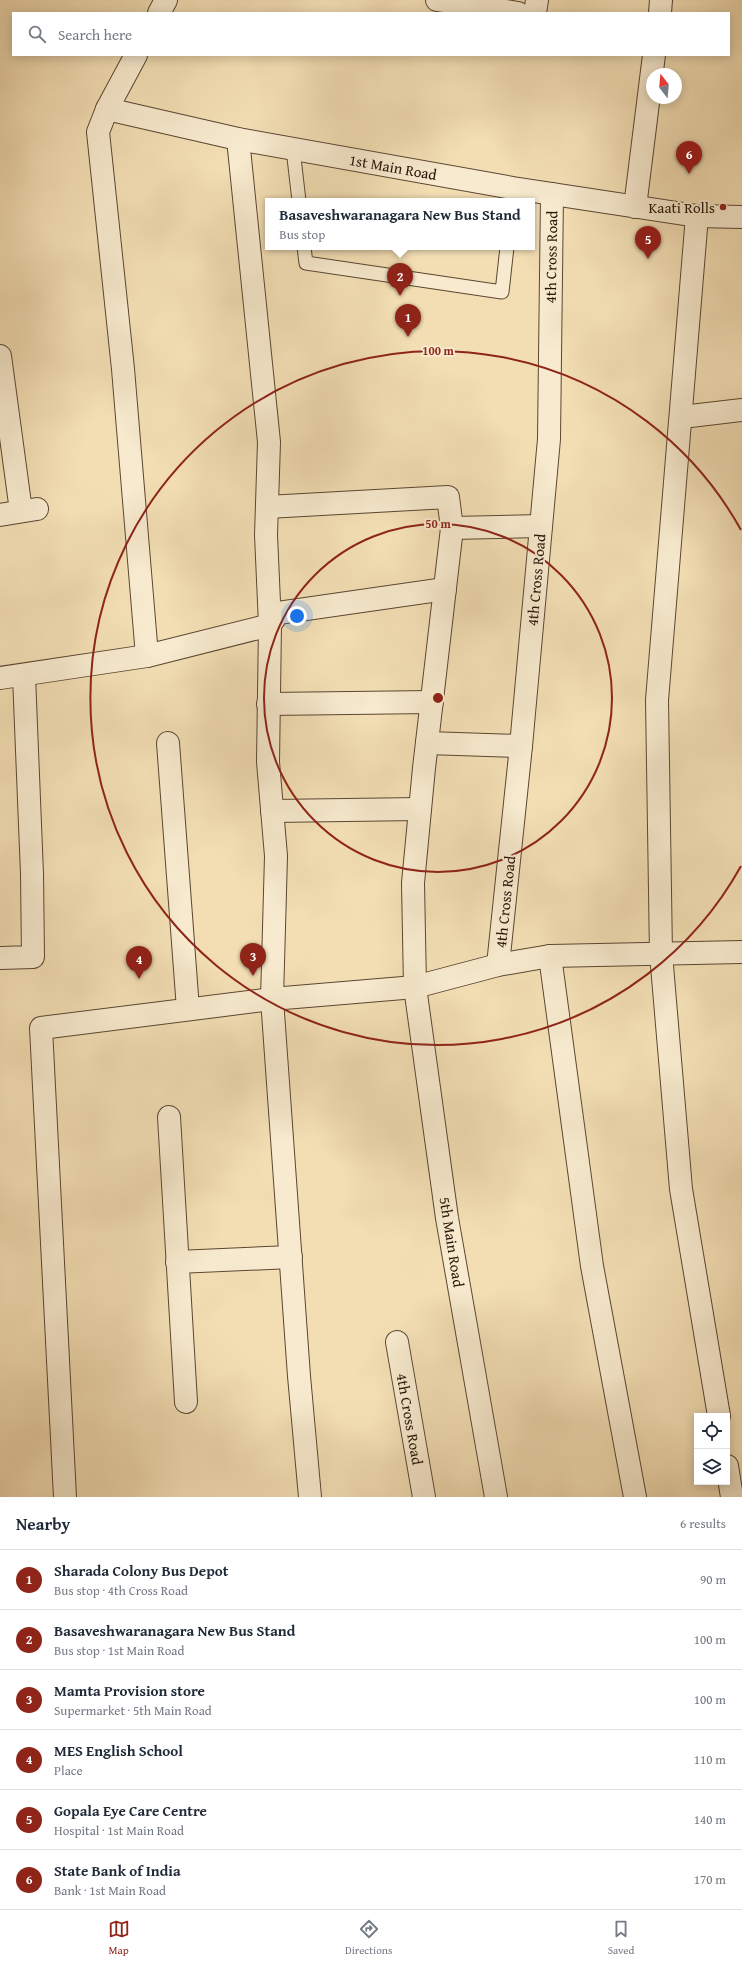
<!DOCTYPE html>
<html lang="en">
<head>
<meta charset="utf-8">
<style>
  body { margin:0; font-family:"Gentium Book Plus",serif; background:#f6f6f7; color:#1f2937 }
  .controls { position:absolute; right:12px; bottom:12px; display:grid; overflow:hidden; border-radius:0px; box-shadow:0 2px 10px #0003 }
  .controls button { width:36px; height:36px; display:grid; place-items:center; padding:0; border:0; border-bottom:1px solid #e0e1e3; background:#fff; color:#1f2937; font:20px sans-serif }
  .compass { position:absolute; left:646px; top:68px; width:36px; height:36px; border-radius:50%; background:#fff; box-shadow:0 2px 10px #0003; rotate:344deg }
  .you { position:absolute; left:297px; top:616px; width:14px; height:14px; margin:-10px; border:3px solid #fff; border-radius:50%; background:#1a73e8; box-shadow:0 0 0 6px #1a73e833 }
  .badge { display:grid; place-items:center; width:26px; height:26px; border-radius:50%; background:#8f2418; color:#fff; font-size:13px; font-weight:700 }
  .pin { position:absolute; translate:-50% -33px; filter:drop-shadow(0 1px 2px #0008) }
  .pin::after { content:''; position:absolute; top:21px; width:14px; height:12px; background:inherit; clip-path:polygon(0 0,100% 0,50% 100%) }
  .popup { position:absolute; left:265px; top:198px; width:270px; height:52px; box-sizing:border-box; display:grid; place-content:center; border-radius:0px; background:#fff; filter:drop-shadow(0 1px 3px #0005); font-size:13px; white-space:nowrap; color:#747a83 }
  .popup b { font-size:15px; color:#1f2937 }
  .popup::after { content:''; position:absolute; left:50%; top:100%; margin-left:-8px; border:8px solid transparent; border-top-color:#fff }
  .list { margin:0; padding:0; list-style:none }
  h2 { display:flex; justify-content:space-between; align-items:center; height:52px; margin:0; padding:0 16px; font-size:17px }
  h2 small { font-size:13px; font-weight:400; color:#747a83 }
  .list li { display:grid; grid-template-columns:26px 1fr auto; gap:12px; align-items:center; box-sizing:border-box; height:60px; padding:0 16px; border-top:1px solid #e0e1e3 }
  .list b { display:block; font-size:15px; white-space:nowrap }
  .list p { margin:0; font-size:13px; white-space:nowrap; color:#747a83 }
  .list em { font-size:13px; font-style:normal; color:#747a83 }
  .icon { flex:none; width:22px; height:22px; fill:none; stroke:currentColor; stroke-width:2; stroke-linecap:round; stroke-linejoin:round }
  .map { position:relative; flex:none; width:742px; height:1497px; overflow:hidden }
  .search { position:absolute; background:#fff; box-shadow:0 2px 10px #0003; left:12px; right:12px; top:12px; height:44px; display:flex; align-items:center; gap:10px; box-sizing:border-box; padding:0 14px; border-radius:0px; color:#747a83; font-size:15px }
  .sheet { height:412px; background:#fff }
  nav { display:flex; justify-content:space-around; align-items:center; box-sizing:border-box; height:56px; border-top:1px solid #e0e1e3; background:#fff; font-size:11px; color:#747a83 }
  nav a { display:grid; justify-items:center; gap:2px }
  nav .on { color:#8f2418 }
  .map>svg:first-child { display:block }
</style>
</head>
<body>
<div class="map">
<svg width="742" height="1497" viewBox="0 0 742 1497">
  <rect width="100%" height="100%" fill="#f3deb4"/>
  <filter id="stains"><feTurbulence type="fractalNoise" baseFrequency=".005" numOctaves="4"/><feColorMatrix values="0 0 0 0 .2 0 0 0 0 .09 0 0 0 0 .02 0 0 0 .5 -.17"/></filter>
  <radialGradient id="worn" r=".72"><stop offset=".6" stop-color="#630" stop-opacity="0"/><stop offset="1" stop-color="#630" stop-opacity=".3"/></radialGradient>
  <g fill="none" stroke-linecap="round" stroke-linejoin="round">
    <defs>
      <g id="service">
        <polyline points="293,149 299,201"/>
        <polyline points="304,247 306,263 502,292 507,247"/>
      </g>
      <g id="minor">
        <polyline points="437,0 518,13"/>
        <polyline points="535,13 537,0"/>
        <polyline points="660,13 661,0"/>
        <polyline points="107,109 98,132 123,369 147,656"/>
        <polyline points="238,139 269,442 266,535 270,625 268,762 276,856 272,999 299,1376 310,1497"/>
        <polyline points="635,207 654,55"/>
        <polyline points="697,216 657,700 661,954 681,1189 719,1416"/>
        <polyline points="0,356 21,511"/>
        <polyline points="682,417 742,410"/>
        <polyline points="267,507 448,497 452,528 424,768 413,883 415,987 447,1218 496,1497"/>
        <polyline points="0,515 37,509"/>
        <polyline points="452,528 541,526"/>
        <polyline points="0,678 147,656 270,625 278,613 445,589"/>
        <polyline points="268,704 432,702"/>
        <polyline points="168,743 188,1009"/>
        <polyline points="427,743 521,746"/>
        <polyline points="272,811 420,809"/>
        <polyline points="550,956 592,1266 635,1497"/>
        <polyline points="0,958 33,957 32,874 24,676"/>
        <polyline points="498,965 521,746 549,439 552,194"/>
        <polyline points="169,1117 186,1402"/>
        <polyline points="177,1262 291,1257"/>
        <polyline points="397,1342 424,1497"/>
        <polyline points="727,1466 732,1497"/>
        <polyline points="65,1497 41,1028 272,999 415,987 498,965 550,956 742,952"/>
      </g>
      <g id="tertiary">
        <polyline points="159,13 166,0"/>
        <polyline points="136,55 107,109 238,139 513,188 697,216 742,217"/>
      </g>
    </defs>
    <!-- service casing -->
    <use href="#service" stroke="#5b4632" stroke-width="15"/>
    <!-- minor casing -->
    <use href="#minor" stroke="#5b4632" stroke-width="24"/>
    <!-- tertiary casing -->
    <use href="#tertiary" stroke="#5b4632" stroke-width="24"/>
    <!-- service -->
    <use href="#service" stroke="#f7eace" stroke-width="13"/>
    <!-- minor -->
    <use href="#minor" stroke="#f7eace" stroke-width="22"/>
    <!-- tertiary -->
    <use href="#tertiary" stroke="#f7eace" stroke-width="22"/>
  </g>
  <!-- distance rings -->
  <g fill="none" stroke="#8f2418" stroke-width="2">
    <circle cx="438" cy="698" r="174"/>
    <path d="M741 866A347 347 0 1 1 741 530"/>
  </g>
  <!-- markers -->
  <circle fill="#8f2418" stroke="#f7eace" stroke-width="1.5" cx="723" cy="207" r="4"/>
  <g text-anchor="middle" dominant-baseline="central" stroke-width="4" stroke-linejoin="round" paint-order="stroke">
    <!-- street labels -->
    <g font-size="15" fill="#281307" stroke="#f7eace">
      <text transform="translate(393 167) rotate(10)">1st Main Road</text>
      <text transform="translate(551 257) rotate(-89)">4th Cross Road</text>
      <text transform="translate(536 580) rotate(-85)">4th Cross Road</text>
      <text transform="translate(505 902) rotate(-84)">4th Cross Road</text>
      <text transform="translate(452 1242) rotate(81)">5th Main Road</text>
      <text transform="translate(410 1419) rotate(80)">4th Cross Road</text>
    </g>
    <!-- poi labels -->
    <g font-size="15" fill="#281307" stroke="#f7eace" text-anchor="end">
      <text x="715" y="207">Kaati Rolls</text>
    </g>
  </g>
  <circle cx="438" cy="698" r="6" fill="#8f2418" stroke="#f7eace" stroke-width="2"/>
  <g font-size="12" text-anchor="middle" font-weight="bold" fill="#8f2418" stroke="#f7eace" stroke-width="4" stroke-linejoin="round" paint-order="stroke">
    <text x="438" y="355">100 m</text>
    <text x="438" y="528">50 m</text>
  </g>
  <rect width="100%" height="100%" filter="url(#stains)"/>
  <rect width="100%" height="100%" fill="url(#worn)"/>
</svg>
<div class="controls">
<button><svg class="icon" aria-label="locate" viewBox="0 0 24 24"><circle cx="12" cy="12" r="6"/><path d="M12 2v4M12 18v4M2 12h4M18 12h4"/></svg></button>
<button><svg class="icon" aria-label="layers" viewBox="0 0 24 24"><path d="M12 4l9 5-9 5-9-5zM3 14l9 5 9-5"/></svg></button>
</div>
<svg class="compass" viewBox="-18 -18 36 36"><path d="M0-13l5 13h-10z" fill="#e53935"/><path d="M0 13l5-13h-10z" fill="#747a83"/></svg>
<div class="you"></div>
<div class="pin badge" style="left:408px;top:337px">1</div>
<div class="pin badge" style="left:400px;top:296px">2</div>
<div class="popup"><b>Basaveshwaranagara New Bus Stand</b>Bus stop</div>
<div class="pin badge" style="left:253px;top:976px">3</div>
<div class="pin badge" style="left:139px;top:979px">4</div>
<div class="pin badge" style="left:648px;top:259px">5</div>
<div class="pin badge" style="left:689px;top:174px">6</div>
<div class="search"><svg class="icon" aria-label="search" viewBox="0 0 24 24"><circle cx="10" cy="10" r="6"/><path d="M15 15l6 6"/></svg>Search here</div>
</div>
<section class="sheet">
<h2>Nearby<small>6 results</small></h2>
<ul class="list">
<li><span class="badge">1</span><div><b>Sharada Colony Bus Depot</b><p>Bus stop · 4th Cross Road</p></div><em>90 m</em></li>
<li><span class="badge">2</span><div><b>Basaveshwaranagara New Bus Stand</b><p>Bus stop · 1st Main Road</p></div><em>100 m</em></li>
<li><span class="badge">3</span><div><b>Mamta Provision store</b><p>Supermarket · 5th Main Road</p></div><em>100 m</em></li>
<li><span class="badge">4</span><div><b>MES English School</b><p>Place</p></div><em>110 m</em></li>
<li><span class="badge">5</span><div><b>Gopala Eye Care Centre</b><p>Hospital · 1st Main Road</p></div><em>140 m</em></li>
<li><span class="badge">6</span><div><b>State Bank of India</b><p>Bank · 1st Main Road</p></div><em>170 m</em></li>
</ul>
</section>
<nav>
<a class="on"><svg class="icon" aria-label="map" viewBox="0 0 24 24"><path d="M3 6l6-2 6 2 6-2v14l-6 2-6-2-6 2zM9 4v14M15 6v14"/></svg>Map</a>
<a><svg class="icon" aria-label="directions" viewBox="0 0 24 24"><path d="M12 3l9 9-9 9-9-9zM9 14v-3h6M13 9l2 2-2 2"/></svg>Directions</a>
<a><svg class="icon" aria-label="saved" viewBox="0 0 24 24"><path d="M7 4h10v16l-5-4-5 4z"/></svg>Saved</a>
</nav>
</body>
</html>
